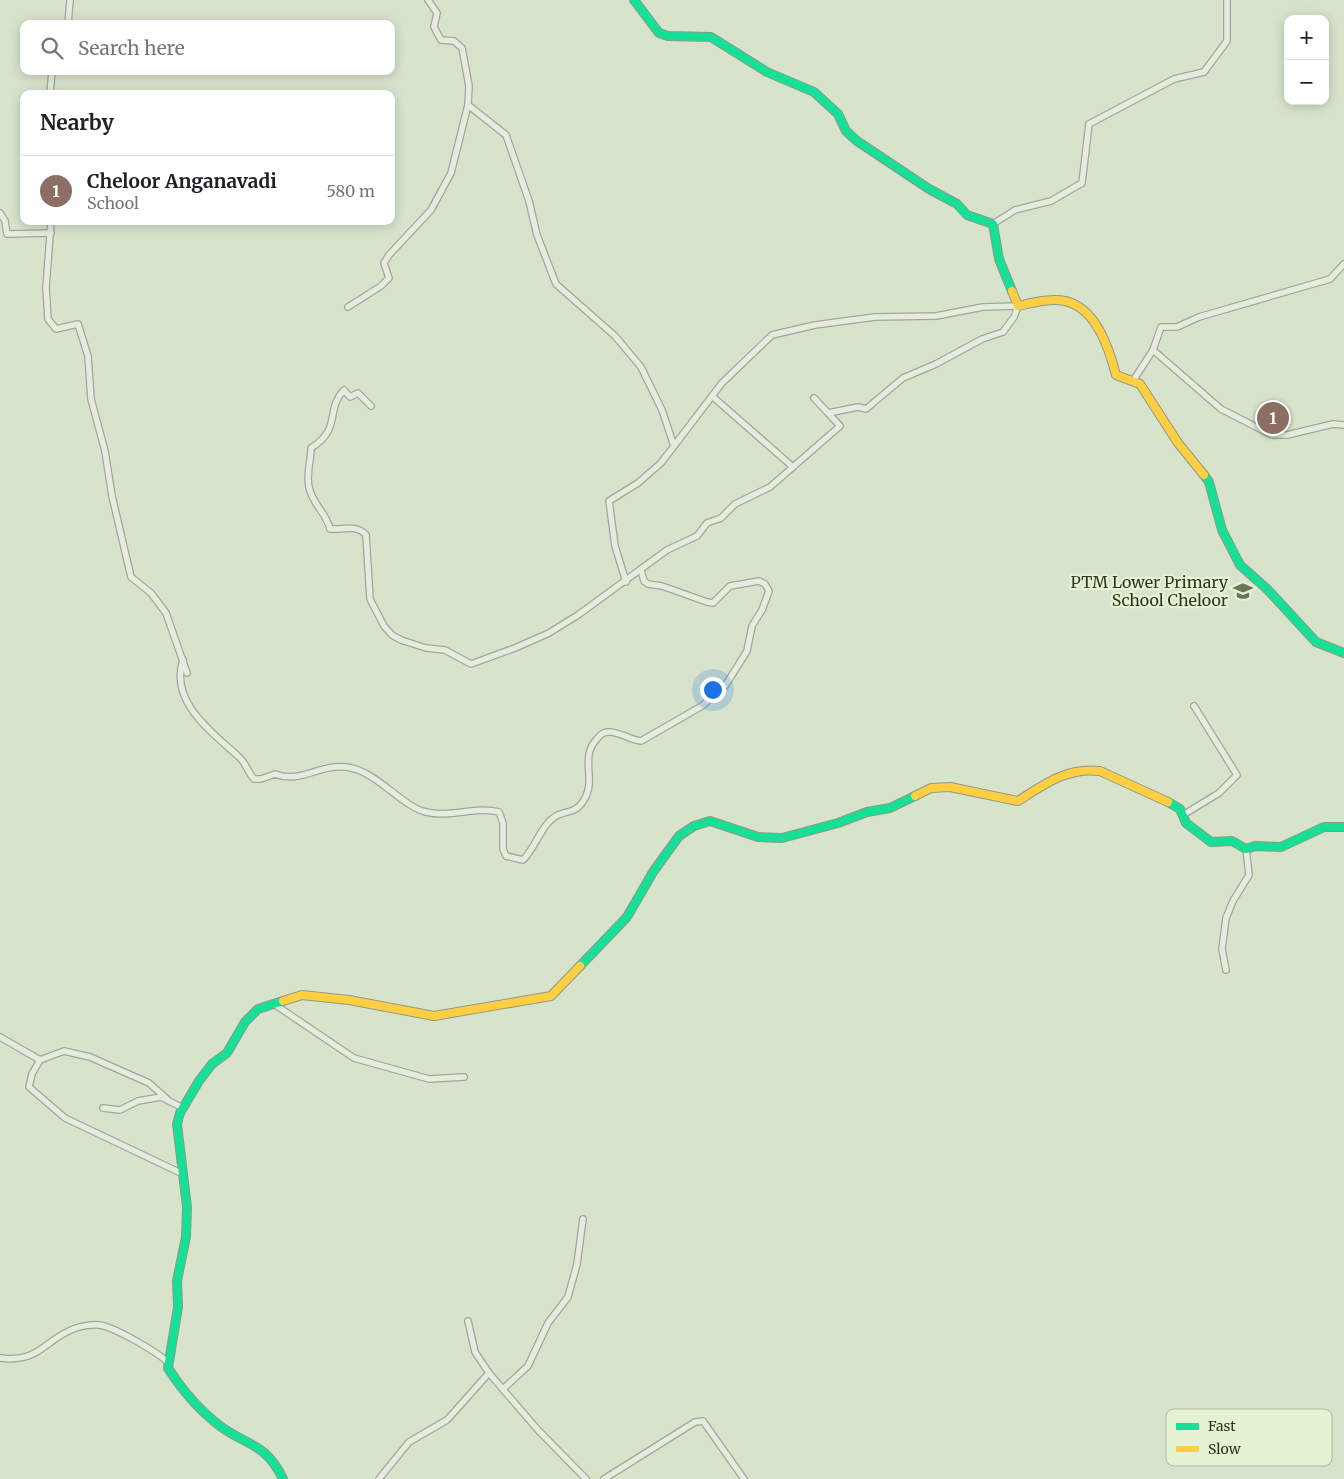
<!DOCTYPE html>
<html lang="en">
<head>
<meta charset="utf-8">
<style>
  body { margin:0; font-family:Merriweather,serif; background:#f2f2f2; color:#202124 }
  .controls { position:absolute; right:15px; top:15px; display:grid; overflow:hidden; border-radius:10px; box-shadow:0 2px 12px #0003 }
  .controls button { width:45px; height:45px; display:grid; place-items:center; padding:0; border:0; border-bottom:1px solid #e0e0e0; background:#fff; color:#202124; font:25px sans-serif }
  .you { position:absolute; left:712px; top:689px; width:18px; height:18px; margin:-12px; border:4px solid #fff; border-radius:50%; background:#1a73e8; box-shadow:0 0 0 8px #1a73e833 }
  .badge { display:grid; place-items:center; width:32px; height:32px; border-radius:50%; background:#d93025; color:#fff; font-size:16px; font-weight:700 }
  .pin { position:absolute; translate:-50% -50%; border:2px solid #fff; box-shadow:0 1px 5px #0006 }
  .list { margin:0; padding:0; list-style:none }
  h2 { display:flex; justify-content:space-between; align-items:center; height:65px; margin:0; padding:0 20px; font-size:21px }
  h2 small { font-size:16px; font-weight:400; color:#757577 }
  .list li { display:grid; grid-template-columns:32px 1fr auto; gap:15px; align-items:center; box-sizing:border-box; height:70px; padding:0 20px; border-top:1px solid #e0e0e0 }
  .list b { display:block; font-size:19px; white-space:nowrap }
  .list p { margin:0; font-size:16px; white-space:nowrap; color:#757577 }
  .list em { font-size:16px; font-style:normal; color:#757577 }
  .icon { flex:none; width:28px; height:28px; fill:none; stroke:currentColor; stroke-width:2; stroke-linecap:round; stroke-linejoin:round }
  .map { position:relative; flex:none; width:1344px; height:1479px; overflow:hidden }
  .search { position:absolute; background:#fff; box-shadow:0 2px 12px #0003; left:20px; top:20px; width:375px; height:55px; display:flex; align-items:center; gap:12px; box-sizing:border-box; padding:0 18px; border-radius:10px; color:#757577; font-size:19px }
  .panel { position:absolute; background:#fff; box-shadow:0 2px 12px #0003; left:20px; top:90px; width:375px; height:135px; border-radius:10px }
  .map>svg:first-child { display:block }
</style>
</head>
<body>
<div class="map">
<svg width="1344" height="1479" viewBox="0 0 1344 1479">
  <rect width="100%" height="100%" fill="#d8e3cc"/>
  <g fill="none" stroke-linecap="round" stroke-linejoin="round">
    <defs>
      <g id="street">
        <polyline points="428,0 437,13 434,27 441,40 454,41 462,48 469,86 468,105 506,135 529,201 537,235 556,284 615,336 641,367 662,410 674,446 722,383 772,335 815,325 875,317 936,316 983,307 1018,306 1014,317 1003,332 982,339 936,364 903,378 866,409 858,407 828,413 814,398"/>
        <polyline points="68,24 70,0"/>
        <polyline points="50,94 52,71"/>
        <polyline points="0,213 5,221 7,234 51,233"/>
        <polyline points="51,221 46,288 48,319 56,329 78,324 88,356 91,399 105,451 112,496 131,577 151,593 166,613 187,673"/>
        <polyline points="993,224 1015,210 1051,201 1082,183 1089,124 1174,79 1204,72 1227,41 1227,0"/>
        <polyline points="348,307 381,286 389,278 384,263 389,255 431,210 451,173 468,105"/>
        <polyline points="1153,350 1221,409 1272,435 1287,435 1333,424 1344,425"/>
        <polyline points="1133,381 1153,350 1161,327 1177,327 1199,317 1330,279 1344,264"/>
        <polyline points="712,396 793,467"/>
        <path d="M371,406L358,393L350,397L344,390C325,410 342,429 311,448C311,461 306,474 309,487C312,504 326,512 330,529C342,530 357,524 366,535L370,599L384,626L392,635L401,640L426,648L445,650L471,664L515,648L549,633L578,615L667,550L697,536L707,523L721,518L735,504L770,487L840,426L828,413"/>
        <polyline points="626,582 615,546 609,501 638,483 661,463 674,446"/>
        <path d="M183,660C169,702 212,732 239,757C246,763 248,773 254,779H261L275,774C301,784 318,764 346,767C376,770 402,807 426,812C450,818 476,806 499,812L503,823V849L506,856L523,860C535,849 542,822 558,815C570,810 577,813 585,798C596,779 580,758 596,740C599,736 603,732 608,732C619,731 629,740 641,741L702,706L725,686L747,651L752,626L762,610L769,591L765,584L759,581L730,586L713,603L707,602L662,586L648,584L644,581L641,570"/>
        <polyline points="1183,815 1219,793 1237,775 1194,706"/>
        <polyline points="1226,970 1222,949 1226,918 1233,901 1249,875 1246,849"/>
        <polyline points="274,1004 354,1058 429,1079 464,1077"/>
        <polyline points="0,1037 40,1060 32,1074 29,1087 65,1118 183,1174"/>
        <polyline points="40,1060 64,1051 90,1057 149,1083 167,1099"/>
        <polyline points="103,1108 120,1110 138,1101 161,1097 183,1108"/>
        <polyline points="468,1321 475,1352 489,1373 538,1430 586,1479"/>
        <path d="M0,1358C41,1363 44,1339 76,1328C82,1326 93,1324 99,1325C115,1327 157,1352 169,1363"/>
        <polyline points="503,1389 528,1366 548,1323 568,1297 577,1264 583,1219"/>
        <polyline points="379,1479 409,1442 447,1420 489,1373"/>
        <polyline points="604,1479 695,1422 703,1421 744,1479"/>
      </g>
      <g id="fast">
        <polyline points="634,0 659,33 668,36 711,37 767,72 814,92 838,114 846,131 857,141 929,189 957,204 967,215 993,224 999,259 1012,291"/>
        <polyline points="1204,475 1209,482 1222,530 1240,565 1267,589 1316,642 1344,653"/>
        <polyline points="1168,802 1180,809 1186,823 1211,842 1232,841 1246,849 1255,846 1281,847 1324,827 1344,827"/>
        <polyline points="580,966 627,917 653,872 679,836 694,826 710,821 758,837 782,838 838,823 867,812 890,808 915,796"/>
        <path d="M283,1001L258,1009L245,1022L227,1053L212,1064L199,1081L180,1113L177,1124L187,1207L186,1237L177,1281L178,1307L168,1368C182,1390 199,1410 220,1426C247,1446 266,1443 283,1479"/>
      </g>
      <g id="slow">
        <path d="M1012,291L1018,306C1032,303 1050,298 1065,301C1096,308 1109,348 1116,375L1140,384L1178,443L1204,475"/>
        <path d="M915,796L931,788L950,787L1018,801C1045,784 1067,767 1100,771L1168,802"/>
        <polyline points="283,1001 302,995 349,1000 434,1016 551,996 580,966"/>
      </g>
    </defs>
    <!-- street casing -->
    <use href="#street" stroke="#a0a896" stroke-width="8"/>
    <!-- fast casing -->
    <use href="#fast" stroke="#909886" stroke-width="10"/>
    <!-- slow casing -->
    <use href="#slow" stroke="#909886" stroke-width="10"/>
    <!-- street -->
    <use href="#street" stroke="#e5ebde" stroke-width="5.5"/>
    <!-- fast -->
    <use href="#fast" stroke="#16e098" stroke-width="8"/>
    <!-- slow -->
    <use href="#slow" stroke="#ffcf43" stroke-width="8"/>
  </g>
  <!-- icons -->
  <defs>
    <symbol id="school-bare" viewBox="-9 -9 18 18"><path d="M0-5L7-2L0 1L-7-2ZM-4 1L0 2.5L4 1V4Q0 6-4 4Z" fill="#6b735b" stroke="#e4f4d3" stroke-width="2.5" paint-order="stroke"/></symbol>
  </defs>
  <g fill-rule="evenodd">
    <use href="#school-bare" x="1229" y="577" width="28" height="28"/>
  </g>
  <g text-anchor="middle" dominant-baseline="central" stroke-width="4.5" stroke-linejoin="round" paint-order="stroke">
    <!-- poi labels -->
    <g font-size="16" fill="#30361e" stroke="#e4f4d3" text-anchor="end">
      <text x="1228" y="582">PTM Lower Primary<tspan x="1228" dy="18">School Cheloor</tspan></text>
    </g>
  </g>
  <!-- legend -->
  <rect x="1166" y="1409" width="166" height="57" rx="8" fill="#e4f4d3" stroke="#aebb9d" stroke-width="1"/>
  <rect x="1176" y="1423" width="23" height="7" fill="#16e098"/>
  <rect x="1176" y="1446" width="23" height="6" fill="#ffcf43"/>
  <g font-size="14" fill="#30361e">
    <text x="1208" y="1431">Fast</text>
    <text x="1208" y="1454">Slow</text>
  </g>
</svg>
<div class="controls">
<button>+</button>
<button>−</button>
</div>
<div class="you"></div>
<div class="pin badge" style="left:1273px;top:418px;background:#8d6e63">1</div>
<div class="search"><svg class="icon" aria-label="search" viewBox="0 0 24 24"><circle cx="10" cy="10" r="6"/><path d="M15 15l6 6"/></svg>Search here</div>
<section class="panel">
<h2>Nearby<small></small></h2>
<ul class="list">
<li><span class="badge" style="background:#8d6e63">1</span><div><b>Cheloor Anganavadi</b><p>School</p></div><em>580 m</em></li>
</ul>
</section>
</div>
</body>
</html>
